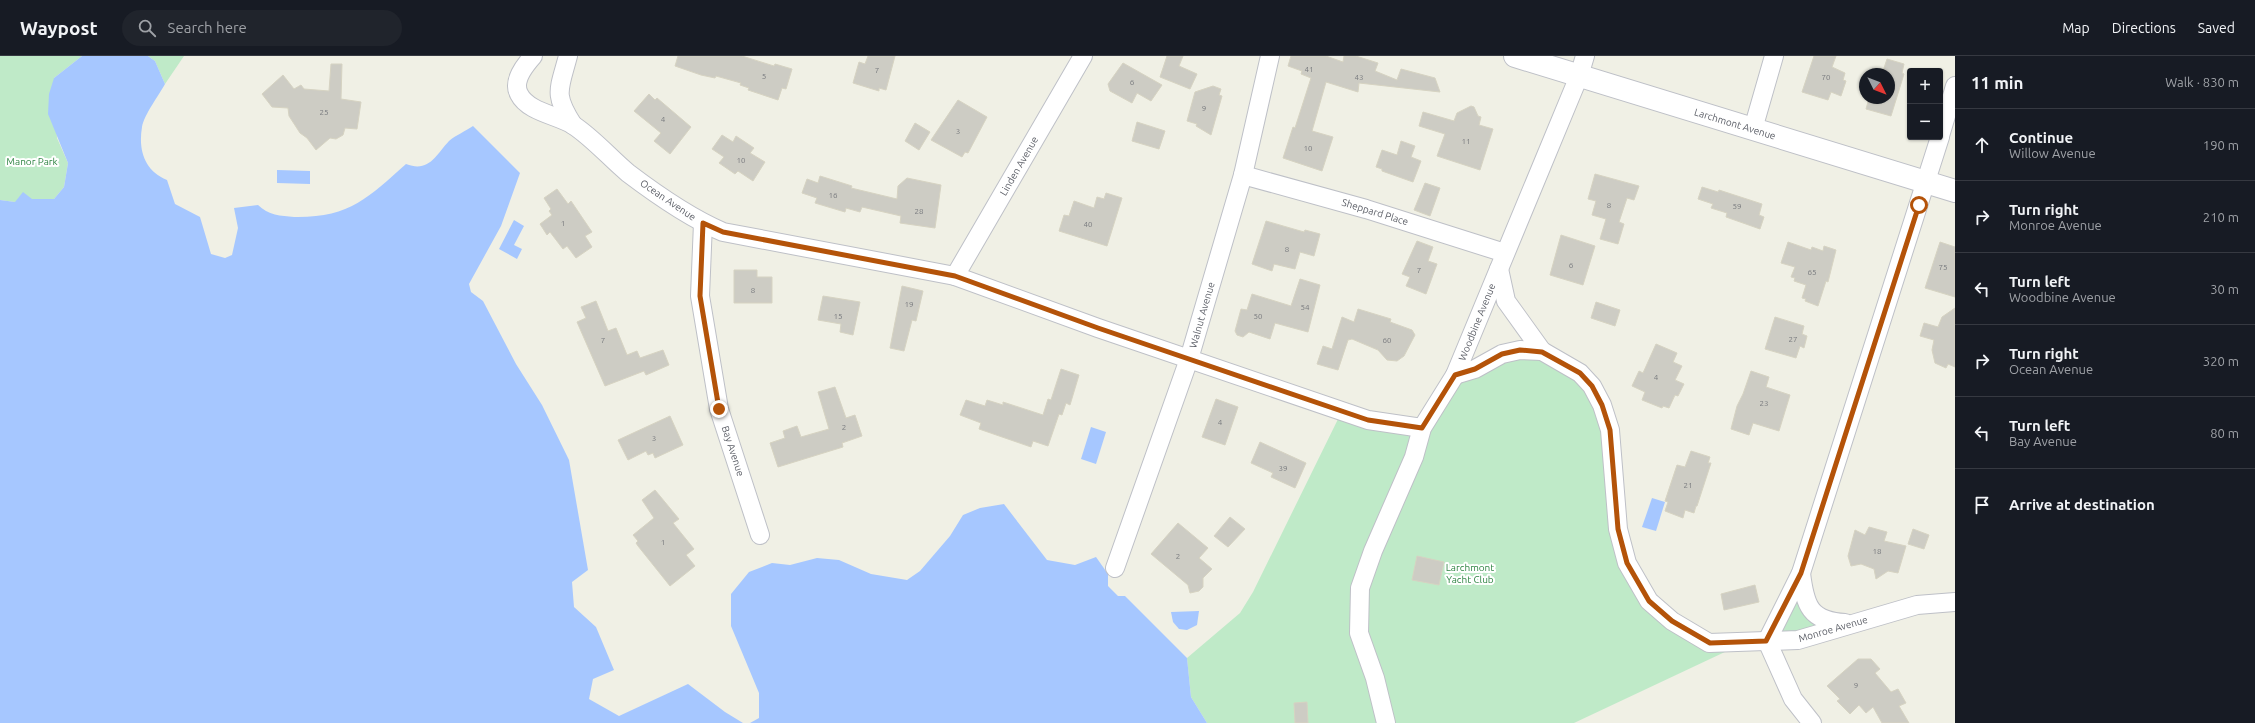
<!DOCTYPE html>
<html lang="en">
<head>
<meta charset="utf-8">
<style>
  body { margin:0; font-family:Ubuntu,sans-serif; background:#20242c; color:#f1f3f6 }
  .controls { position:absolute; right:12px; top:12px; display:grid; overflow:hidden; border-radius:4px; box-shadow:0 1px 3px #0004 }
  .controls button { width:36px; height:36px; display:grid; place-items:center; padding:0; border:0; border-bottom:1px solid #363941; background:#171b24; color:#f1f3f6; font:20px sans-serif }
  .compass { position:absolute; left:1859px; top:12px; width:36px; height:36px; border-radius:50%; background:#171b24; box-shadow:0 1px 3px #0004; rotate:132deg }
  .stop { position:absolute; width:12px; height:12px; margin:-9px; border:3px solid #b45309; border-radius:50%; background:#fff }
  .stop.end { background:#b45309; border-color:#fff; box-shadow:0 1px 4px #0008 }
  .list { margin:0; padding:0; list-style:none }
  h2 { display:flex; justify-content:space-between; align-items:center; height:52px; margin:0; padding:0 16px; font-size:17px }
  h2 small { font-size:13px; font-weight:400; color:#9ea1a6 }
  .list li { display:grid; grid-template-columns:26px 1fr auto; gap:12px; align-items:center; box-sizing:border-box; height:72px; padding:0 16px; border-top:1px solid #363941 }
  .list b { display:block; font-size:15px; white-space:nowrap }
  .list p { margin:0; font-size:13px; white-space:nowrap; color:#9ea1a6 }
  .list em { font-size:13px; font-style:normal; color:#9ea1a6 }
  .icon { flex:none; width:22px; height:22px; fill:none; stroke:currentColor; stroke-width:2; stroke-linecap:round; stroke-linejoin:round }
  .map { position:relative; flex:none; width:1955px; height:667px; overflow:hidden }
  header { display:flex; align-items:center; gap:24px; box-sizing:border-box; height:56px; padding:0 20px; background:#171b24; border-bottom:1px solid #363941 }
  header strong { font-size:19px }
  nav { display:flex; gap:22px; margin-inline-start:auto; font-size:14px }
  .search { width:280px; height:36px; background:#20242c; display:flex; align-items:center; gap:10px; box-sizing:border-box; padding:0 14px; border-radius:22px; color:#9ea1a6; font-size:15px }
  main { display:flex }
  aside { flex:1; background:#171b24 }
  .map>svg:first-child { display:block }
</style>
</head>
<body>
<header>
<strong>Waypost</strong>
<div class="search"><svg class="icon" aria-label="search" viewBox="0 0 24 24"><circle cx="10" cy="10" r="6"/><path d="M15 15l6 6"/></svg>Search here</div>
<nav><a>Map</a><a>Directions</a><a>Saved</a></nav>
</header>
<main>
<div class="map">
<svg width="1955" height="667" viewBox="0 0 1955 667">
  <rect width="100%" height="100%" fill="#f0f0e5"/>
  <!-- green -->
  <g fill="#bfeac8">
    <polygon points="0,0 82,0 54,22 57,82 68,107 64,131 54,143 15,146 0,144"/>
    <polygon points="148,0 184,0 165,28 155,5"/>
    <polygon points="1519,296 1579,318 1599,348 1615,465 1645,544 1707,588 1744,587 1574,667 1207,667 1191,641 1187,602 1240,557 1253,536 1341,357 1423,373 1457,321"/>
    <polygon points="1799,543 1826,568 1779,580"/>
  </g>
  <!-- water -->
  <g fill="#a6c7ff">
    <path d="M82,0H148L155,5L165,28C159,39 144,59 142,71C138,95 145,115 167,124L175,148L200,161L211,198L225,202L232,199L238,172L234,152L258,149C268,159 281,160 294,161C349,162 368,142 406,108C429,117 436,99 449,85C456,79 466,75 473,70L520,117L501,170L469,228L471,236L483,245L516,308L542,349L569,404L588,514L572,526L574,551L596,571L614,614L593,623L589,643L619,660L688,628L725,656L743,667H0V144L15,146L23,136L32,143H54L64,131L68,107L48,58L49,38L54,22Z"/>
    <polygon points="277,114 310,115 310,128 277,127"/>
    <polygon points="514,164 524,170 514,189 522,193 517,203 499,193"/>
    <polygon points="1091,371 1106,376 1096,408 1081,403"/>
    <polygon points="1652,442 1665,446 1656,475 1642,471"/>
    <polygon points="1004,448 1047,504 1075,509 1096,501 1108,518 1108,530 1118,540 1125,540 1187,602 1191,641 1207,667 750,667 759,662 759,637 731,570 731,538 749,516 772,507 790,509 817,502 839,504 871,518 907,524 920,515 950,480 963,459 980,452"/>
    <polygon points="1199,555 1197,569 1187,574 1179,573 1173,566 1171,556"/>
  </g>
  <!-- building -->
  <g fill="#cdccc4" stroke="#d6d3c2">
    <polygon points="678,0 742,0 774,10 775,8 792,13 786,33 782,32 778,44 748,34 749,32 740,29 741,27 716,20 715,22 701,19 675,10"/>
    <polygon points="868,0 895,0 886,34 879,32 879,35 853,27 859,6 865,8"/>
    <polygon points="1167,0 1183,0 1179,10 1197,18 1190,33 1160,21"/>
    <polygon points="1291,0 1326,0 1343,6 1344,0 1356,0 1378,7 1375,15 1397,24 1401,13 1435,22 1440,36 1359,27 1358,36 1326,26 1312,75 1333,81 1322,115 1283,102 1293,71 1295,72 1311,22 1301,18 1302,15 1288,10"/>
    <polygon points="1814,0 1836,0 1832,11 1845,17 1843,24 1846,25 1841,40 1831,36 1828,44 1802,36"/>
    <polygon points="1887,3 1904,8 1902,17 1904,18 1891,60 1866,53 1869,42 1889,42 1889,18 1882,18"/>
    <polygon points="1123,7 1162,29 1151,45 1137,37 1132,47 1110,35 1108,28"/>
    <polygon points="331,8 342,8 341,43 361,46 357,73 345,72 343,79 336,83 330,82 316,94 307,82 300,77 289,60 288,52 272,51 262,38 283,19 294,33 301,29 304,33 329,35"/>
    <polygon points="1213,30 1221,33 1219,39 1222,40 1211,79 1196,70 1197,68 1187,65 1195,36"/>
    <polygon points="649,38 655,44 657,42 691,71 670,98 654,85 661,77 634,55"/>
    <polygon points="958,44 987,61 968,97 965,96 962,101 931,84"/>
    <polygon points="1471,50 1474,51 1478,60 1481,61 1479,69 1493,73 1480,114 1437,100 1445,78 1419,70 1423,56 1454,65 1457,57"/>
    <polygon points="1137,66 1165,75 1159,93 1132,85"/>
    <polygon points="915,67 930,76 919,94 905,85"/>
    <polygon points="722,79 733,86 736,80 754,92 750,97 765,106 753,125 738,115 735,118 719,107 724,101 712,93"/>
    <polygon points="1401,85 1415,90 1411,101 1421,105 1413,126 1382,115 1382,113 1376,111 1382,94 1397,99"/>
    <polygon points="1595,118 1639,130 1634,144 1627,142 1619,166 1624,168 1618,188 1600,183 1606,163 1592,159 1596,145 1588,143"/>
    <polygon points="820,120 852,130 851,132 897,143 898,130 907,122 941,129 935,172 900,167 901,160 862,151 860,156 846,152 845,156 815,147 817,142 802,137 807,123 818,127"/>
    <polygon points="1425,127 1440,132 1430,160 1414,154"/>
    <polygon points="1702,131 1718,136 1719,134 1762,148 1759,159 1764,161 1760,173 1726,161 1727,157 1711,152 1713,148 1698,143"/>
    <polygon points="557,133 568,148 571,145 592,176 585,180 592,191 576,202 567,190 563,193 550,176 547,179 540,168 552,159 549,155 551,153 544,142"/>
    <polygon points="1106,137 1122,142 1107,190 1059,175 1064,159 1069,160 1074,145 1094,152 1097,141 1104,143"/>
    <polygon points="1266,165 1304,176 1305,174 1320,178 1314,200 1300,196 1295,213 1274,208 1272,215 1252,208"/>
    <polygon points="1561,179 1595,190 1583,229 1550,219"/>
    <polygon points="1417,185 1433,191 1428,205 1437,208 1426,238 1406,230 1410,221 1402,218"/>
    <polygon points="1788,186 1811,194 1812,191 1823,195 1824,190 1836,194 1828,226 1826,225 1818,250 1805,245 1806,243 1802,242 1806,229 1794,225 1795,222 1791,221 1795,211 1781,207"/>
    <polygon points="1940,186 1955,191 1955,241 1925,232"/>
    <polygon points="734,214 757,214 757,221 772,221 772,247 734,247"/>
    <polygon points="1300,223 1320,229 1308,276 1275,267 1270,283 1249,276 1243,281 1237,279 1235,275 1241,253 1247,254 1252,238 1291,250"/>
    <polygon points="902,230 923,235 916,265 912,264 904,295 890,292"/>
    <polygon points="823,240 860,246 853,279 840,276 841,268 818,264"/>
    <polygon points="596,245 608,275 616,272 627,299 637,295 640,302 663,294 669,309 646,319 644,315 605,330 577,266 586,262 581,251"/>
    <polygon points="1596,246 1620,254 1615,270 1591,262"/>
    <polygon points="1955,252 1955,311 1948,308 1946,312 1935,307 1932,294 1934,284 1920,280 1924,267 1938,271 1942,261"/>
    <polygon points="1358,253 1391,263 1390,266 1412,274 1415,279 1404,300 1397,305 1387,304 1378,294 1352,283 1348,284 1338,314 1317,308 1323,290 1332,293 1342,261 1354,266"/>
    <polygon points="1775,261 1804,270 1802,278 1807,280 1804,292 1800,290 1796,302 1765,293"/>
    <polygon points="1656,288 1677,297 1673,306 1682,310 1675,324 1684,328 1678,340 1675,339 1669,352 1663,350 1662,352 1642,344 1645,336 1632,330 1639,315 1643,317"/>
    <polygon points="1061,313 1079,319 1070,349 1066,347 1062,359 1059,358 1048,390 1033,385 1031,391 979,373 981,367 960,359 966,344 985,350 987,344 1003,349 1003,346 1043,359 1048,343 1051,344"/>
    <polygon points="1751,315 1769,321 1766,331 1790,339 1779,375 1753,367 1749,379 1731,373 1737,350 1743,338"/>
    <polygon points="835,331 846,362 855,359 862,380 842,387 843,391 778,411 770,387 785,382 783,375 797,370 801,381 829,373 818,336"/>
    <polygon points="1216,343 1238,351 1225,389 1202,381"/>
    <polygon points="670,360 683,389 655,402 653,397 648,399 646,395 628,404 618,384"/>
    <polygon points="1260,386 1306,407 1295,432 1271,421 1273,417 1251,407"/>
    <polygon points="1691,395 1710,401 1708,407 1711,407 1697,450 1696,450 1694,457 1685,454 1683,462 1665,455 1668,446 1665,445 1677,409 1685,411"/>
    <polygon points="655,434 679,463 673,467 694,493 686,499 695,510 670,530 638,490 636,487 638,485 633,479 654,462 642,444"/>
    <polygon points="1230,461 1245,473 1228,491 1214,480"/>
    <polygon points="1178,467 1208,492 1199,502 1212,513 1203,522 1203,531 1199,535 1190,537 1188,529 1151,498"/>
    <polygon points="1869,471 1887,476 1884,485 1906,490 1898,517 1888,515 1876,523 1874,513 1861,508 1851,510 1848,500 1855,474 1865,479"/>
    <polygon points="1913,473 1929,479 1924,493 1908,488"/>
    <polygon points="1417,500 1444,506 1439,529 1412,524"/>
    <polygon points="1755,529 1759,546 1724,554 1721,538"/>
    <polygon points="1858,603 1871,603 1880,613 1875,617 1891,636 1898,633 1906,647 1899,650 1909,667 1882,667 1873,651 1866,657 1859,649 1850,658 1837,645 1840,643 1827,630"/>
    <polygon points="1307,646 1308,667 1295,667 1294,647"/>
  </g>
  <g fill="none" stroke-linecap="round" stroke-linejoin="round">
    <defs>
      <g id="minor">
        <path d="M533,0C525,9 512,25 519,38C528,56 557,59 573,69C593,82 610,102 628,117C657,139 690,162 723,176L955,220L1098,272L1368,364L1422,372"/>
        <path d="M568,0C559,34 553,38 573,69"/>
        <polyline points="1753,73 1774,0"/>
        <polyline points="1940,80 1955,30"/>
        <polyline points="1243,119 1366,153 1505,197"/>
        <polyline points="703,167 700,240 719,353 760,479"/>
        <polyline points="1499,213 1506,245 1542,295"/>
        <polyline points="955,220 1083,0"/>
        <polyline points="1455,319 1475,313 1502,298 1520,294 1542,295 1580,317 1592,330 1602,349 1610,374 1618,473 1627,507 1649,545 1672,565 1709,587 1798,584 1917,549 1955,546"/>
        <polyline points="1115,512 1189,303 1243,119 1270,0"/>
        <path d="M1801,517C1805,550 1810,565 1845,567"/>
        <polyline points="1386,667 1375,622 1359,577 1360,532 1373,495 1414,401 1422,372 1455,319 1579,20 1585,0"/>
        <polyline points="1812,667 1793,643 1767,585 1801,517 1940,81"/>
      </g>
      <polyline id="tertiary" points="1515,0 1955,135"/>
    </defs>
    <!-- minor casing -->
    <use href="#minor" stroke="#bec0c7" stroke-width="20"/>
    <!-- tertiary casing -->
    <use href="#tertiary" stroke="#bec0c7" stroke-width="24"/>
    <!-- minor -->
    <use href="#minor" stroke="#fff" stroke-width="18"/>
    <!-- tertiary -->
    <use href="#tertiary" stroke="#fff" stroke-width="22"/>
  </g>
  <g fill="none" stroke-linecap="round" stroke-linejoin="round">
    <!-- route -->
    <polyline stroke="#b45309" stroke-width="5" points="719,353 700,240 703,167 723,176 955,220 1098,272 1368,364 1422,372 1455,319 1475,313 1502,298 1520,294 1542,296 1580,317 1592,330 1602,349 1610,374 1618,473 1627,507 1649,545 1672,565 1710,587 1766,585 1801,517 1919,149"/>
  </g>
  <g text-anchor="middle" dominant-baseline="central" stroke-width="4" stroke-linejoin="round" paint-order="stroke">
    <!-- number labels -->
    <g font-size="8" fill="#787a7e">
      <text x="1309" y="13">41</text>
      <text x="877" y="14">7</text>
      <text x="764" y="20">5</text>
      <text x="1359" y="21">43</text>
      <text x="1826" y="21">70</text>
      <text x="1132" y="26">6</text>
      <text x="1204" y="52">9</text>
      <text x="324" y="56">25</text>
      <text x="663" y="63">4</text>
      <text x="958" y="75">3</text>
      <text x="1466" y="85">11</text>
      <text x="1308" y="92">10</text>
      <text x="741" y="104">10</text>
      <text x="833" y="139">16</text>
      <text x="1609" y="149">8</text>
      <text x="1737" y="150">59</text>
      <text x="919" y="155">28</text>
      <text x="563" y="167">1</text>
      <text x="1088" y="168">40</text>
      <text x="1287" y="193">8</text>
      <text x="1571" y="209">6</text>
      <text x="1943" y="211">75</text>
      <text x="1419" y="214">7</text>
      <text x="1812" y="216">65</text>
      <text x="753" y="234">8</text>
      <text x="909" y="248">19</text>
      <text x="1305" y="251">54</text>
      <text x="838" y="260">15</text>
      <text x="1258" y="260">50</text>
      <text x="1793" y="283">27</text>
      <text x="603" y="284">7</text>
      <text x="1387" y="284">60</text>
      <text x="1656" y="321">4</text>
      <text x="1764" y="347">23</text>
      <text x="1220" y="366">4</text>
      <text x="844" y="371">2</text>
      <text x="654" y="382">3</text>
      <text x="1283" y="412">39</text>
      <text x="1688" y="429">21</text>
      <text x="663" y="486">1</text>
      <text x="1877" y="495">18</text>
      <text x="1178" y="500">2</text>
      <text x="1856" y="629">9</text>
    </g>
    <!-- street labels -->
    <g font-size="10" fill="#5c5f67" stroke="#fff">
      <text transform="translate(1735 68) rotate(17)">Larchmont Avenue</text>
      <text transform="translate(1019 110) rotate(-60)">Linden Avenue</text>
      <text transform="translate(668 144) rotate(34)">Ocean Avenue</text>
      <text transform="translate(1375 156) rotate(17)">Sheppard Place</text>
      <text transform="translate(1202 259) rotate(-74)">Walnut Avenue</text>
      <text transform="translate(1477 266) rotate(-68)">Woodbine Avenue</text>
      <text transform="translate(733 395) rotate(72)">Bay Avenue</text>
      <text transform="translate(1833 573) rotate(-16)">Monroe Avenue</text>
    </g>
    <!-- park labels -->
    <g font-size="10" fill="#2e8442" stroke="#fff">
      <text x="32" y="105">Manor Park</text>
      <text x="1470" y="511">Larchmont<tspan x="1470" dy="12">Yacht Club</tspan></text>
    </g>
  </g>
</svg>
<div class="controls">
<button>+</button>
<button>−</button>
</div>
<svg class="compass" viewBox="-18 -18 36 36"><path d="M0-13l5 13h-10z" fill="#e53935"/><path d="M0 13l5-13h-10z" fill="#9ea1a6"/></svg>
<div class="stop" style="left:1919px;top:149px"></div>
<div class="stop end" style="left:719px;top:353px"></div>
</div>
<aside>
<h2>11 min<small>Walk · 830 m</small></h2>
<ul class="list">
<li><svg class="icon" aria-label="ahead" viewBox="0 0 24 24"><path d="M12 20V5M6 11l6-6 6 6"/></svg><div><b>Continue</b><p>Willow Avenue</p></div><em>190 m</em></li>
<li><svg class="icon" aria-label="right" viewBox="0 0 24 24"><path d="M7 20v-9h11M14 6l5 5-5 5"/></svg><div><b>Turn right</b><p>Monroe Avenue</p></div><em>210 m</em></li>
<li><svg class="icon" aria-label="left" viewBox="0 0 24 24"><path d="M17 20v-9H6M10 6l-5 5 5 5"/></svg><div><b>Turn left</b><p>Woodbine Avenue</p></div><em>30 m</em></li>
<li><svg class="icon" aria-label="right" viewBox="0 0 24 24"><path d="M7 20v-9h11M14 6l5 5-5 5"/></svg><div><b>Turn right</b><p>Ocean Avenue</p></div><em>320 m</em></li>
<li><svg class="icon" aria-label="left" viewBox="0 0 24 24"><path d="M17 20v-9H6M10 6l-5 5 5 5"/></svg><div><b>Turn left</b><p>Bay Avenue</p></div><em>80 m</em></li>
<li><svg class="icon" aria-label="arrive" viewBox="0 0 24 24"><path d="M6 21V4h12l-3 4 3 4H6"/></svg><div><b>Arrive at destination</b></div></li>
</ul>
</aside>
</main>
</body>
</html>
